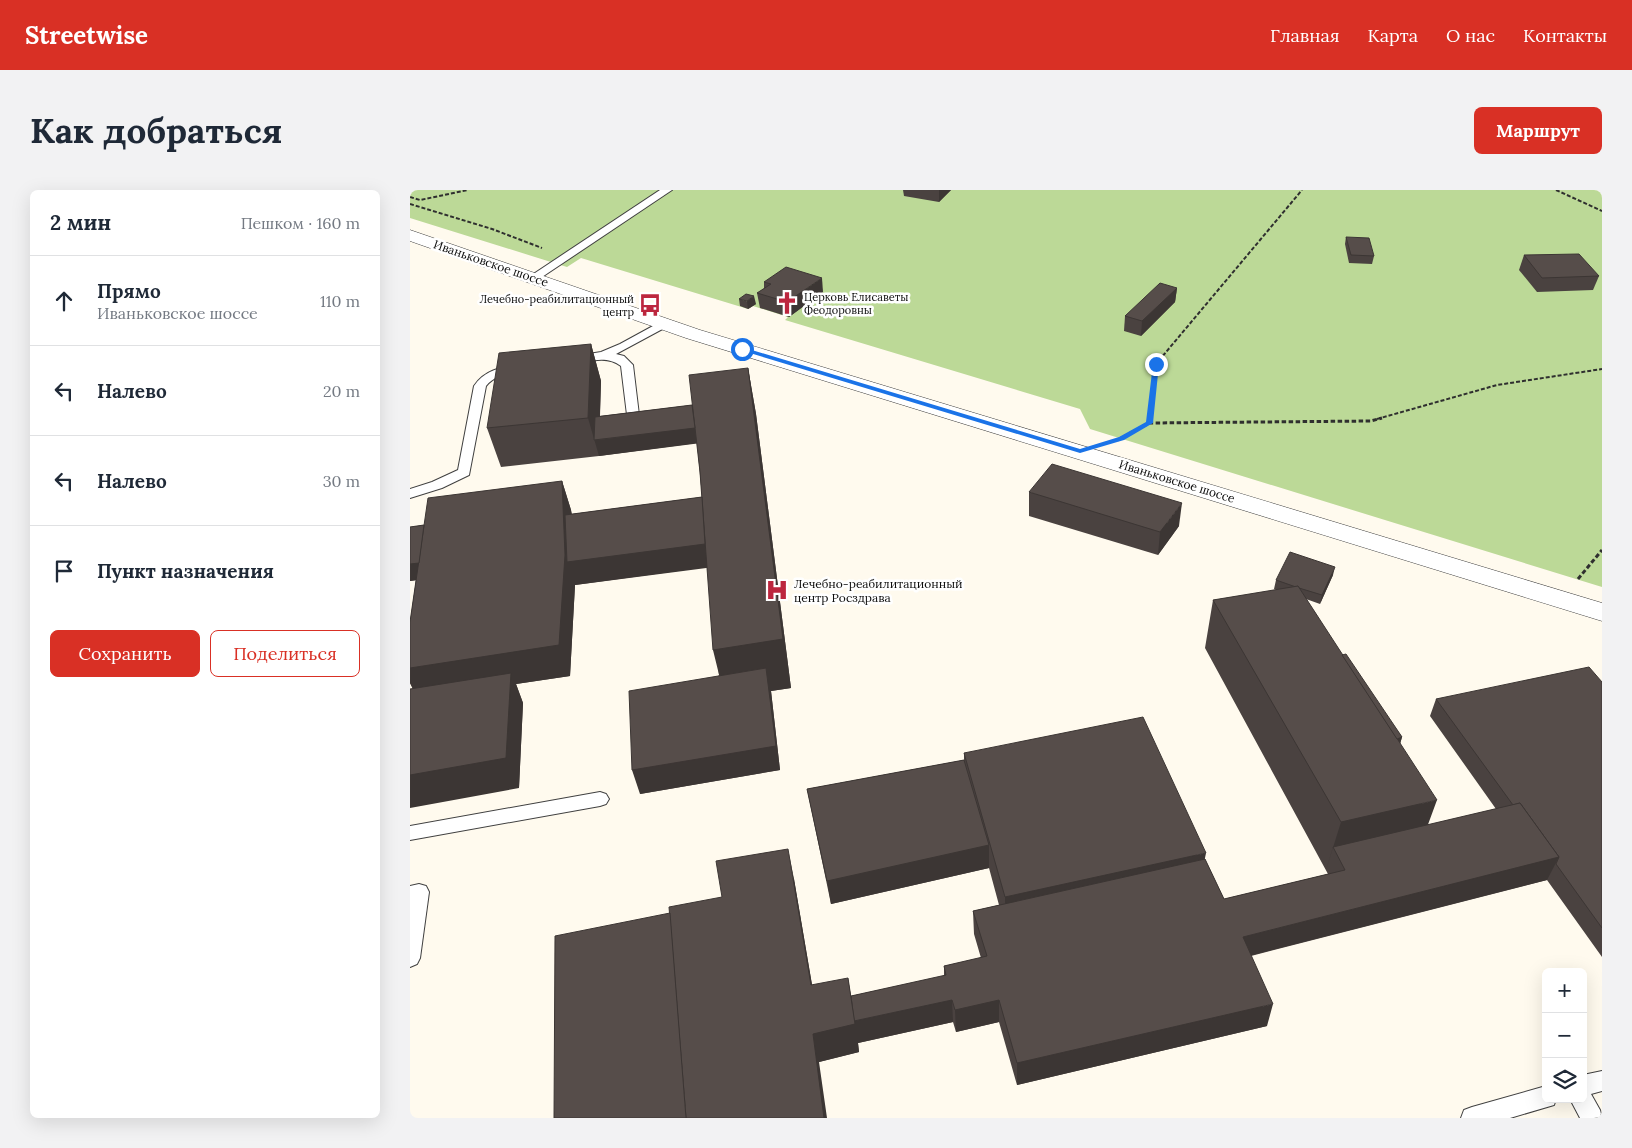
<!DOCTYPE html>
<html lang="ru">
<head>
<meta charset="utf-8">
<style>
  body { margin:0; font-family:Lora,serif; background:#f2f2f3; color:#1f2937 }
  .controls { position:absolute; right:15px; bottom:15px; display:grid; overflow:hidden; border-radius:8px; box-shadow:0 5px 20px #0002 }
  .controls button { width:45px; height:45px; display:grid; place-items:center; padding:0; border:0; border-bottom:1px solid #e0e1e3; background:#fff; color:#1f2937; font:25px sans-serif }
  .stop { position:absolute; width:15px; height:15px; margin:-11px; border:4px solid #1a73e8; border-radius:50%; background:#fff }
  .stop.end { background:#1a73e8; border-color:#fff; box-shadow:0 1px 5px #0008 }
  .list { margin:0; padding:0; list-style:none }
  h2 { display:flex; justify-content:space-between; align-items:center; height:65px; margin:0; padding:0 20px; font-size:21px }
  h2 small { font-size:16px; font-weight:400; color:#747a83 }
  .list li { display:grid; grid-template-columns:32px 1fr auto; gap:15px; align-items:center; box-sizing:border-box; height:90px; padding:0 20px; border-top:1px solid #e0e1e3 }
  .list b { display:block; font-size:19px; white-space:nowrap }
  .list p { margin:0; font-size:16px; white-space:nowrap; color:#747a83 }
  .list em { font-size:16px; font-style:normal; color:#747a83 }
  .actions { display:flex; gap:10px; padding:15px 20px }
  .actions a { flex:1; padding:11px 0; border:1px solid #d93025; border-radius:8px; text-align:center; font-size:18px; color:#d93025 }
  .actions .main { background:#d93025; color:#fff }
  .icon { flex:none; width:28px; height:28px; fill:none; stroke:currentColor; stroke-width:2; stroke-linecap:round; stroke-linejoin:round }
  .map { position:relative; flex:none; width:1192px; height:928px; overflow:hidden; border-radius:8px }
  header { display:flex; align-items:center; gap:30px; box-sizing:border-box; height:70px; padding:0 25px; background:#d93025; color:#fff }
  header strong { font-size:24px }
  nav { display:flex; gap:28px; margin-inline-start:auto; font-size:18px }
  .intro { display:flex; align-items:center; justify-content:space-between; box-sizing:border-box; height:120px; padding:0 30px }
  h1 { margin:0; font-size:35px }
  .button { padding:12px 22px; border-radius:8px; background:#d93025; color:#fff; font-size:18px; font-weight:700 }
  main { display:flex; gap:30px; padding:0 30px }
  aside { flex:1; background:#fff; border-radius:8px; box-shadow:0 5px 20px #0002 }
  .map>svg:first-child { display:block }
</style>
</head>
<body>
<header>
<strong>Streetwise</strong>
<nav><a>Главная</a><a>Карта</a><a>О нас</a><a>Контакты</a></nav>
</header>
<div class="intro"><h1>Как добраться</h1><a class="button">Маршрут</a></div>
<main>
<aside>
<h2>2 мин<small>Пешком · 160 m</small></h2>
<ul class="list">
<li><svg class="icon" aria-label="ahead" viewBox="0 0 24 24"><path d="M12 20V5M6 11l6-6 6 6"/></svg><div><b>Прямо</b><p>Иваньковское шоссе</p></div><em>110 m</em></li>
<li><svg class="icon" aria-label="left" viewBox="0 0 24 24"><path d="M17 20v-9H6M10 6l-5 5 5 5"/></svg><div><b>Налево</b></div><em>20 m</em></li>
<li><svg class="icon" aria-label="left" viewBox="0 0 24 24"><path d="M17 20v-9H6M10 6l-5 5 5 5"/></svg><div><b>Налево</b></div><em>30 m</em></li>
<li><svg class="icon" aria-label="arrive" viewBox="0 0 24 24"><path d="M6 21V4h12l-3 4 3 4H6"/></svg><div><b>Пункт назначения</b></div></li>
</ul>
<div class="actions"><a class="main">Сохранить</a><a>Поделиться</a></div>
</aside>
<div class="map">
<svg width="1192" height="928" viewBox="0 0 1192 928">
  <rect width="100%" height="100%" fill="#fffaee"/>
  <!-- forest -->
  <polygon fill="#bcd997" points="0,0 1192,0 1192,397 680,239 670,219 375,130 378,127 343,116 338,119 171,68 157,77 0,28"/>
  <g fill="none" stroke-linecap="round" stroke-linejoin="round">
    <defs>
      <g id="lane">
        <polygon points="250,0 262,0 129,89 125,90 119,87"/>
        <path d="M254,130L258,132L260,134L258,136L206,164L214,166L223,175L229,225L228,228L223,229L217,225L211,176C197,165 180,171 164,174L158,170L160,167L191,162L210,154Z"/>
        <path d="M108,175L114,179L112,182C98,185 86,184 76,196L59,285L32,298L0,308V299L22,292L48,280L64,196C75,180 89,178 108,175Z"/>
        <polygon points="190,602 196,604 199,609 196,614 190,616 0,650 0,636"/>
        <polygon points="9,694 16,696 19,702 10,768 7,774 0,777 0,696"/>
        <polygon points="1192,881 1192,901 1181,904 1190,920 1192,928 1170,928 1160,909 1173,909 1173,885"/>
        <polygon points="1136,896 1136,909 1146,909 1144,915 1100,928 1051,928 1054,920 1062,917"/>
      </g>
      <polygon id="street" points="0,40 290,140 1192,413 1192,431 276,148 0,51"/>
    </defs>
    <!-- lane casing -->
    <use href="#lane" stroke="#404040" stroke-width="2"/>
    <!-- street casing -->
    <use href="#street" stroke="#404040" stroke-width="1"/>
    <!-- path-far1 -->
    <g stroke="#2f2f2f" stroke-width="2" stroke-dasharray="4 2" stroke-linecap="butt">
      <polyline points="1146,0 1192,21"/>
      <polyline points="0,7 10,10 58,0"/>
      <polyline points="0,14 82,39 132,58"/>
      <polyline points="739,229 746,174 892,0"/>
      <polyline points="967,229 1087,195 1192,179"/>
    </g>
    <!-- path -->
    <g stroke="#2f2f2f" stroke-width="3" stroke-dasharray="4.5 2.5" stroke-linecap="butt">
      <polyline points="739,233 740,228"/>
      <polyline points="708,250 739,233 961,231 972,228"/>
      <polyline points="1168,389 1192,360"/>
    </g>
    <!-- lane -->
    <use href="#lane" fill="#fff" fill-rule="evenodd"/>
    <!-- street -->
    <use href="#street" fill="#fff" fill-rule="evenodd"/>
  </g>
  <!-- wall -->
  <g fill="#4a4240">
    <polygon points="493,0 541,0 529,12 494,6"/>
    <polygon points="936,47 964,66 962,74 939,73 935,54"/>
    <polygon points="1114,65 1189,86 1183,100 1127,102 1109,80"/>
    <polygon points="354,92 413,102 379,127 350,118 347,103 354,99"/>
    <polygon points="767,98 765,112 731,146 714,141 715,126"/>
    <polygon points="329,109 346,114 338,119 330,116"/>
    <polygon points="181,154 191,191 190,226 282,215 338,178 346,224 381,498 361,501 370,580 230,604 309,485 297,377 165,395 160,486 106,494 113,513 109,598 3,499 0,493 0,432 6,390 0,391 0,337 14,335 152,291 161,320 162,324 292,307 287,253 189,266 91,277 77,238"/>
    <polygon points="619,302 769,336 748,365 619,326"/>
    <polygon points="923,385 910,414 896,409 932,465 992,547 990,554 1018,635 1086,619 1020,526 1026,509 1192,492 1192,767 1137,690 841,766 857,836 607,895 589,832 546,842 543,832 448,853 449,862 409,872 312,707 384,689 402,795 441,806 534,786 534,776 571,768 564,744 563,721 589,715 579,678 421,714 402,623 397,599 554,570 554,563 795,669 814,709 918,684 795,458 803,410 867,400 864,399 866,390"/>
  </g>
  <!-- shaded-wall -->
  <g fill="#3c3634">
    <polygon points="529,0 541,0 529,12"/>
    <polygon points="412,88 413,102 379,127 377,112"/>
    <polygon points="767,98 765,112 731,146 732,131"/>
    <polygon points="344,106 346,114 338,119 337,111"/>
    <polygon points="181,154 191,191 189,250 288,237 291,253 189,266 178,228"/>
    <polygon points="338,178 346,224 381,498 361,501 370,580 230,604 222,580 315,509 303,460"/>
    <polygon points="152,291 161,320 164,371 299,353 304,377 165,395 160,486 106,494 113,513 109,598 0,618 0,585 8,509 0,493 0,478"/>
    <polygon points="772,313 769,336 748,365 750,342"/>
    <polygon points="22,334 24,388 0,391 0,374"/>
    <polygon points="925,377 923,385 910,414 912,405"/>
    <polygon points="992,547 987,564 960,555"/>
    <polygon points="1027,610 1009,659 923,657 916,680 931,632"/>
    <polygon points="579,655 579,678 421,714 417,691"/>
    <polygon points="378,659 384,689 407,824 401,795"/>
    <polygon points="796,663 790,693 595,736 595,707"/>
    <polygon points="1149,667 1137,690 827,769 833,747"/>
    <polygon points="438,788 445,831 542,810 543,832 448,853 449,862 409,872 417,928 412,928 403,844"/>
    <polygon points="589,810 589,832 546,842 545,820"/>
    <polygon points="863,814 857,836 607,895 607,873"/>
  </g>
  <!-- building -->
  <g fill="#564d4a" stroke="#3c3634">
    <polygon points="936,47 959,48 964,66 941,65"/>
    <polygon points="1169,64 1189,86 1132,88 1114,65"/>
    <polygon points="376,77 412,88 377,112 347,103 361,94 354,92"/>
    <polygon points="750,93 767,98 732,131 715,126"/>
    <polygon points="336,104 344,106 337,111 329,109"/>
    <polygon points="181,154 178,228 77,238 89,163"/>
    <polygon points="338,178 373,449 303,460 290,282 279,185"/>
    <polygon points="282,215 285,238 184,250 185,227"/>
    <polygon points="642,274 772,313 750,342 619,302"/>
    <polygon points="152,291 155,365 149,455 0,478 0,432 18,308"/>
    <polygon points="292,307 295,354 157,372 155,325"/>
    <polygon points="14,335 9,373 0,374 0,337"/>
    <polygon points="880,362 925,377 912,405 889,398 888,396 886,397 866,390"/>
    <polygon points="888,396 1027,610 931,632 803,410"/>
    <polygon points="936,464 992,547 987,549 932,465"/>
    <polygon points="1179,477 1192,492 1192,738 1146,674 1149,667 1110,613 1103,615 1026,509"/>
    <polygon points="356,478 366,556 222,580 219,501"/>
    <polygon points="101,483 96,568 0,585 0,499"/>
    <polygon points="733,527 796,663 595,707 554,563"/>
    <polygon points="554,570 579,655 417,691 397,599"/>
    <polygon points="1110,613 1149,667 833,747 863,814 607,873 589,810 545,820 542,810 444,831 441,806 536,785 534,776 577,766 563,721 795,669 814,709 935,680 923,657"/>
    <polygon points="378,659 401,795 438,788 445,834 403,844 414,928 276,928 259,717 312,707 306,671"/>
    <polygon points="260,723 276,928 144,928 145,746"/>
  </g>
  <!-- route -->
  <polygon fill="#1a73e8" points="332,157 670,259 709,247 736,232 743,174 746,173 749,174 743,233 714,250 670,263 330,160"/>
  <!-- icons -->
  <defs>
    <symbol id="church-bare" viewBox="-9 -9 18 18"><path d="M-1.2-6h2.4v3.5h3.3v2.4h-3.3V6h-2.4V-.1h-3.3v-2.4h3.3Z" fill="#bc263e" stroke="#fff" stroke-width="2.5" paint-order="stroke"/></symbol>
    <symbol id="bus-bare" viewBox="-9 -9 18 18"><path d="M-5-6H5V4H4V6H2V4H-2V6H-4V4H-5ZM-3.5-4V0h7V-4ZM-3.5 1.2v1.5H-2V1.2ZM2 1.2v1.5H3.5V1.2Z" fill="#bc263e" stroke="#fff" stroke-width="2.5" paint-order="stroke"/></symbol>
    <symbol id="hospital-bare" viewBox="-9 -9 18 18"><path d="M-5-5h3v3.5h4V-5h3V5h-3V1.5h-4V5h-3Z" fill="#bc263e" stroke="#fff" stroke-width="2.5" paint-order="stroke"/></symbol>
  </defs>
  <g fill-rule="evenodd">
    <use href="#church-bare" x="361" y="97" width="32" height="32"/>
    <use href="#bus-bare" x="224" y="99" width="32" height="32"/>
    <use href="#hospital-bare" x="351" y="384" width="32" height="32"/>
  </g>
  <g text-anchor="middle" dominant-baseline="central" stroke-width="5" stroke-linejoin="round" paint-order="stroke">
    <!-- far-poi labels -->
    <g font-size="11" fill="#0d0d0d" stroke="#fff" text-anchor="start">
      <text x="394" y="107">Церковь Елисаветы<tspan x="394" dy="13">Феодоровны</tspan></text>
      <text x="224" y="109" text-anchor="end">Лечебно-реабилитационный<tspan x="224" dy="13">центр</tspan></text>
    </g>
    <!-- street labels -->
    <g font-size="12" fill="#0d0d0d" stroke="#fff">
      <text transform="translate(81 73) rotate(19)">Иваньковское шоссе</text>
      <text transform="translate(767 291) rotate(17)">Иваньковское шоссе</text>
    </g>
    <!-- poi labels -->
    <g font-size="12" fill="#0d0d0d" stroke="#fff" text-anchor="start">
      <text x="384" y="393">Лечебно-реабилитационный<tspan x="384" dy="14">центр Росздрава</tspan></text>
    </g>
  </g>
</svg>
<div class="controls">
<button>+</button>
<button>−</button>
<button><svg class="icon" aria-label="layers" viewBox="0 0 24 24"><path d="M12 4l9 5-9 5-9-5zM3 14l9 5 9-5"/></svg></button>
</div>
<div class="stop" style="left:332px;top:159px"></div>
<div class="stop end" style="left:746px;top:174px"></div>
</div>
</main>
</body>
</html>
